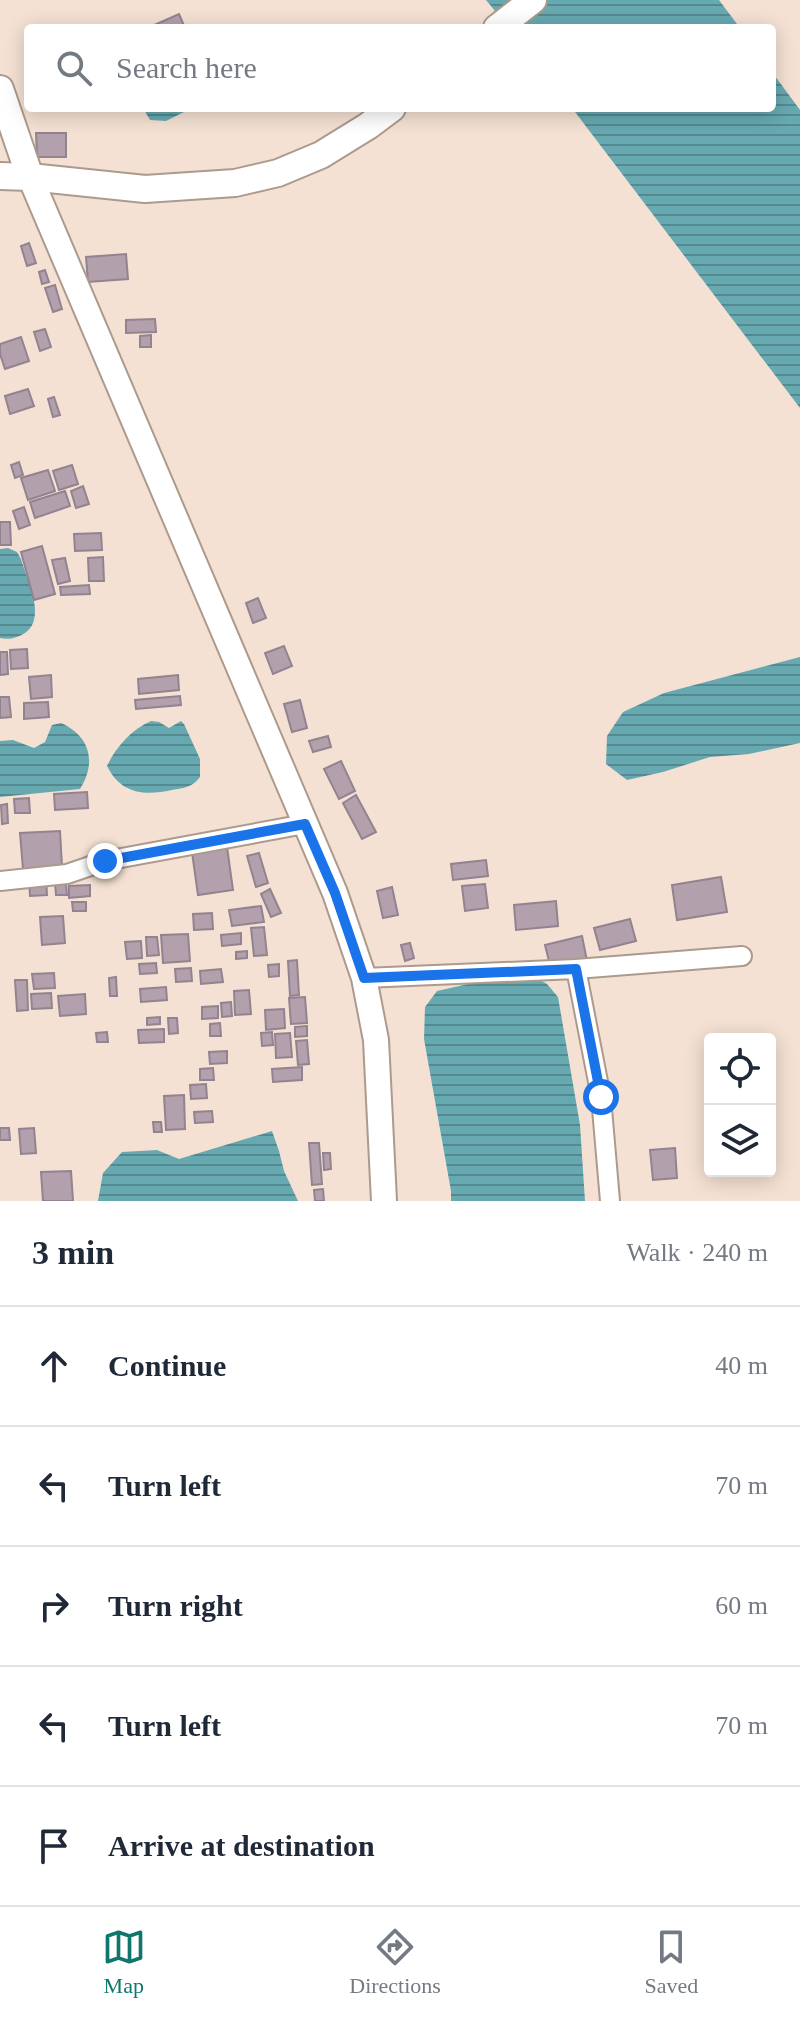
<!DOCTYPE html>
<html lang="en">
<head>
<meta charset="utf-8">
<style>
  body { margin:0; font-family:Georgia,serif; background:#f6f6f7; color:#1f2937 }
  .controls { position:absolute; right:24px; bottom:24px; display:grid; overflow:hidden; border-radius:8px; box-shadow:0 4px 20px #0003 }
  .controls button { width:72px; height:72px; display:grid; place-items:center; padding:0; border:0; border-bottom:2px solid #e0e1e3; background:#fff; color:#1f2937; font:40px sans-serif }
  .stop { position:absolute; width:24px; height:24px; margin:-18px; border:6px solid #1a73e8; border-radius:50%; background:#fff }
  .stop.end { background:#1a73e8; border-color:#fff; box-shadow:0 2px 8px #0008 }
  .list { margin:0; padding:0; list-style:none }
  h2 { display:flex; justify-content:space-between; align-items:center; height:104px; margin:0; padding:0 32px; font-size:34px }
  h2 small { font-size:26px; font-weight:400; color:#747a83 }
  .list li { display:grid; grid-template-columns:52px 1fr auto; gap:24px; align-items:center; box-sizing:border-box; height:120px; padding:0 32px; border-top:2px solid #e0e1e3 }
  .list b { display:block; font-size:30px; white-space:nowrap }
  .list em { font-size:26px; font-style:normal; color:#747a83 }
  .icon { flex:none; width:44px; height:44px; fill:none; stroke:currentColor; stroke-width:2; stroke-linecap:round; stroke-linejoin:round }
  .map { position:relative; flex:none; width:800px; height:1201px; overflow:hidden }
  .search { position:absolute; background:#fff; box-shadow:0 4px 20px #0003; left:24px; right:24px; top:24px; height:88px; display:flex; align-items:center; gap:20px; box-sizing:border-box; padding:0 28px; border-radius:8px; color:#747a83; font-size:30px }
  .sheet { height:704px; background:#fff }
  nav { display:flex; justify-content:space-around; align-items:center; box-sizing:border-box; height:112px; border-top:2px solid #e0e1e3; background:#fff; font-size:22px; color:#747a83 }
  nav a { display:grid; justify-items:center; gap:4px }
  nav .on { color:#0f766e }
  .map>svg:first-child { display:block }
</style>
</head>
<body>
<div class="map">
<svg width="800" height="1201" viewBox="0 0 800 1201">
  <defs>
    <pattern id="water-rules" width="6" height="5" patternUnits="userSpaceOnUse" patternTransform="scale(2)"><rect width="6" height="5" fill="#67a9b1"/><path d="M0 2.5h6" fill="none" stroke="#55898f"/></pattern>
  </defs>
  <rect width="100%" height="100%" fill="#f4e1d3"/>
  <!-- water -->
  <g fill="url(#water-rules)">
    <polygon points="486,0 719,0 740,28 509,28"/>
    <polygon points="772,72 800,110 800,408 572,108 772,108"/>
    <polygon points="143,108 192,108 166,121 150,120"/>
    <path d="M8,548L17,552L21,559C27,580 47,618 25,633C17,638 9,640 0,638V549Z"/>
    <polygon points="800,657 800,743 749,754 710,757 663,772 627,780 606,764 607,736 623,712 664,693"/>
    <path d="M151,721L159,722L169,728L181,721L184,724L200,759V777C193,787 184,788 172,790C144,796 121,794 107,766C116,747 131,730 151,721Z"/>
    <path d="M61,723C90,736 97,762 80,789L0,797V741L13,740L34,748L45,742L52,725Z"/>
    <polygon points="540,980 547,984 558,997 580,1125 585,1201 451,1201 451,1191 424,1039 425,1007 437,991 468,984"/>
    <polygon points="272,1131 279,1151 284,1171 298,1201 98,1201 103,1173 122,1152 157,1150 179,1159"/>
  </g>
  <!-- building -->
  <g fill="#b2a0ad" stroke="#93828f" stroke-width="2">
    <polygon points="179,14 185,28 153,28 152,26"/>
    <polygon points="36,133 66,133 66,157 37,157"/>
    <polygon points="29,243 36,263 27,266 21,246"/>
    <polygon points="126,254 128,279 88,282 86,257"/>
    <polygon points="45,270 49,282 42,284 39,272"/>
    <polygon points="55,285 62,309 53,312 45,288"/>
    <polygon points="155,319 156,332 126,333 126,320"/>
    <polygon points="45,329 51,347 40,351 34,332"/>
    <polygon points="151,335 151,347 140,347 140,336"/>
    <polygon points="21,337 29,361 5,369 0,354 0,344"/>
    <polygon points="28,389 34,406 10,414 5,396"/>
    <polygon points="54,397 60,415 53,417 48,399"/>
    <polygon points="19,462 23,475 15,478 11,465"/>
    <polygon points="72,465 78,484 59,490 53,471"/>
    <polygon points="48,470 55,491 28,500 21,478"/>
    <polygon points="83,486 89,504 76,508 71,491"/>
    <polygon points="65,491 70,506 35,518 30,502"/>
    <polygon points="24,507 30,525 19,529 13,511"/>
    <polygon points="0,522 10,522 11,545 0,545"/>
    <polygon points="101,533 102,550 75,551 74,534"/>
    <polygon points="42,546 55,594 34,600 21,552"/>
    <polygon points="103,557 104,581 89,581 88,558"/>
    <polygon points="65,558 70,581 58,584 52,560"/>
    <polygon points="89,585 90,594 61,595 60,587"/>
    <polygon points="258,598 266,618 253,623 246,603"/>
    <polygon points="284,646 292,666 273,674 265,653"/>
    <polygon points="27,649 28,668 11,669 10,650"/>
    <polygon points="0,652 7,652 8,674 0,675"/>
    <polygon points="51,675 52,697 31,699 29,677"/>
    <polygon points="178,675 179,690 139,694 138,679"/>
    <polygon points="180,696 181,705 136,709 135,700"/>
    <polygon points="0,697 9,697 11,717 0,718"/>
    <polygon points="300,700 307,728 292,732 284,704"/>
    <polygon points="48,702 49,717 24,719 24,703"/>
    <polygon points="328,736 331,747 313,752 309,741"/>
    <polygon points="341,761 355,791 339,799 324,769"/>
    <polygon points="87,792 88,808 55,810 54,794"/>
    <polygon points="356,795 376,832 362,839 343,803"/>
    <polygon points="29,798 30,813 15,813 14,799"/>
    <polygon points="7,804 8,823 2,824 1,805"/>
    <polygon points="60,831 62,867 23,869 20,833"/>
    <polygon points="227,847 233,890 198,895 192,852"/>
    <polygon points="259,853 268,883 256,887 247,856"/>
    <polygon points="486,860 488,876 453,880 451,864"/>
    <polygon points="721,877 727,912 677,920 672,885"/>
    <polygon points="46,878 47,895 30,896 29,879"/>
    <polygon points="66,882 67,895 56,895 55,883"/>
    <polygon points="485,884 488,908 465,911 462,886"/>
    <polygon points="90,885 90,896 69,898 69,886"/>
    <polygon points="392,887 398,915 383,918 377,891"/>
    <polygon points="270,889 281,913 271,917 261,894"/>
    <polygon points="556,901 558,926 516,930 514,905"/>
    <polygon points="72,902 86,902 86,911 73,911"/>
    <polygon points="261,906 264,922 232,926 229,910"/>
    <polygon points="212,913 213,929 194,930 193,914"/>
    <polygon points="63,916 65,943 42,945 40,917"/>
    <polygon points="630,919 636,941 600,950 594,928"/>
    <polygon points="264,927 267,955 254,956 251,928"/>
    <polygon points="241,933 241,944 222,946 221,935"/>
    <polygon points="188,934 190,961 163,963 161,935"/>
    <polygon points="582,936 587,961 551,969 545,945"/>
    <polygon points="146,937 157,937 159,955 147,956"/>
    <polygon points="141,941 142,958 127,959 125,942"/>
    <polygon points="410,943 414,958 405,961 401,945"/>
    <polygon points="247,951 247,958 236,959 236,952"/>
    <polygon points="297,960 299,995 290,996 288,961"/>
    <polygon points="156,963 157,973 140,974 139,964"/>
    <polygon points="279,964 279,976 269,977 268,965"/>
    <polygon points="191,968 192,981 176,982 175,969"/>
    <polygon points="221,969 223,982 201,984 200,971"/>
    <polygon points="54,973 55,988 34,989 32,974"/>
    <polygon points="116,977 117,996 110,996 109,978"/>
    <polygon points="15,980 27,980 28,1010 17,1011"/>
    <polygon points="166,987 167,1000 141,1002 140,989"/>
    <polygon points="249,990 251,1014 235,1015 234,991"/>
    <polygon points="51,993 52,1008 32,1009 31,994"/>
    <polygon points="85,994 86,1014 60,1016 58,996"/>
    <polygon points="305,997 307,1023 291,1024 289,998"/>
    <polygon points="231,1002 232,1016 222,1017 221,1003"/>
    <polygon points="218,1006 218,1018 202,1019 202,1007"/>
    <polygon points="284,1009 285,1028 266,1030 265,1010"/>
    <polygon points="160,1017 160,1024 147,1025 147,1018"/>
    <polygon points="168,1018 177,1018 178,1033 169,1034"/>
    <polygon points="220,1023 221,1036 210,1036 210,1024"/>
    <polygon points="307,1026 307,1036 295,1037 295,1027"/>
    <polygon points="164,1029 164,1042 139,1043 138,1030"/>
    <polygon points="107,1032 108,1042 97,1042 96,1033"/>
    <polygon points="272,1032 273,1045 262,1046 261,1033"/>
    <polygon points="290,1033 292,1057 276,1058 275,1034"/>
    <polygon points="307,1040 309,1064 298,1065 296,1041"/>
    <polygon points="227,1051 227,1063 210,1064 209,1052"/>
    <polygon points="302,1067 302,1080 273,1082 272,1069"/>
    <polygon points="213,1068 214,1080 200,1080 200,1069"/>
    <polygon points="206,1084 207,1098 191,1099 190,1085"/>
    <polygon points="184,1095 185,1129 166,1130 164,1096"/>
    <polygon points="212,1111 213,1122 195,1123 194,1112"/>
    <polygon points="153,1122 161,1122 162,1132 154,1132"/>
    <polygon points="0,1128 9,1128 10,1140 0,1140"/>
    <polygon points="34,1128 36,1153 21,1154 19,1129"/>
    <polygon points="309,1143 319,1143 322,1184 312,1185"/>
    <polygon points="675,1148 677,1178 653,1180 650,1150"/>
    <polygon points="323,1153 330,1153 331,1169 324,1170"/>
    <polygon points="71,1171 73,1201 43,1201 41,1172"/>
    <polygon points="323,1189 324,1201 315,1201 314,1190"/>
  </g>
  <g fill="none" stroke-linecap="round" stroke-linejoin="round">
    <defs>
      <g id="minor">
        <polyline points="0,881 67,874 105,861 305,824"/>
        <polyline points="576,969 742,956"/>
        <polyline points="364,978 576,969 601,1097 610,1201"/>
      </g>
      <polyline id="tertiary" points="30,177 335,893 364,978 376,1040 384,1201"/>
      <g id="secondary">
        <polyline points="497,28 533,0"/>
        <polyline points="0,89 30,177"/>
        <polyline points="0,176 30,177 145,189 235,183 278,173 321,155 368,126 392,108"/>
      </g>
    </defs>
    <!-- minor casing -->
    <use href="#minor" stroke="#ac9a8d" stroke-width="22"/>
    <!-- tertiary casing -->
    <use href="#tertiary" stroke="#ac9a8d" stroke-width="28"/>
    <!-- secondary casing -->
    <use href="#secondary" stroke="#ac9a8d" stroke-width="30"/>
    <!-- minor -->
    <use href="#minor" stroke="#fff" stroke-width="18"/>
    <!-- tertiary -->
    <use href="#tertiary" stroke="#fff" stroke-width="24"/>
    <!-- secondary -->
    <use href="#secondary" stroke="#fff" stroke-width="26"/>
  </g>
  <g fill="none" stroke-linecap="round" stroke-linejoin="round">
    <!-- route -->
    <polyline stroke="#1a73e8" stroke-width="10" points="105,861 305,824 335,893 364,978 576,969 601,1097"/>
  </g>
</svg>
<div class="controls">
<button><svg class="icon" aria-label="locate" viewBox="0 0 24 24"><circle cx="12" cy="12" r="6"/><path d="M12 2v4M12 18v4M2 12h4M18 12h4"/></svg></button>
<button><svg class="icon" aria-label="layers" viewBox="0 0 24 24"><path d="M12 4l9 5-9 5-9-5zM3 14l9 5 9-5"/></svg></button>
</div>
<div class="stop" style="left:601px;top:1097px"></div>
<div class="stop end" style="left:105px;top:861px"></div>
<div class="search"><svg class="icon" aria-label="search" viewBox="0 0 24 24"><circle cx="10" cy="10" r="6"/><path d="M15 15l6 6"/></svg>Search here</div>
</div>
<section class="sheet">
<h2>3 min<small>Walk · 240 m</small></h2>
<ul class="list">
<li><svg class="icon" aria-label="ahead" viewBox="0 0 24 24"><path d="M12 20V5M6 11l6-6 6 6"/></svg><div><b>Continue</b></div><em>40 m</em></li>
<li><svg class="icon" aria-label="left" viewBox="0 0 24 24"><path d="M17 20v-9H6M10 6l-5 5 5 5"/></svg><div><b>Turn left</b></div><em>70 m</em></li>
<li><svg class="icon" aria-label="right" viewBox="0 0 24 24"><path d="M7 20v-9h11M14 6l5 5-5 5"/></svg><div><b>Turn right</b></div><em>60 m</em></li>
<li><svg class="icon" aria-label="left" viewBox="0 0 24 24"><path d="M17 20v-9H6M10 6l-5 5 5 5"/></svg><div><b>Turn left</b></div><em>70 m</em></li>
<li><svg class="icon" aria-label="arrive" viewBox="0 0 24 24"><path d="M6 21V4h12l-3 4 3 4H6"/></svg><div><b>Arrive at destination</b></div></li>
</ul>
</section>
<nav>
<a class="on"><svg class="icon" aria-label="map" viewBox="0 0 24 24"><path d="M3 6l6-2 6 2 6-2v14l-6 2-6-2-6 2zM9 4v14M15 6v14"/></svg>Map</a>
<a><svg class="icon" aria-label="directions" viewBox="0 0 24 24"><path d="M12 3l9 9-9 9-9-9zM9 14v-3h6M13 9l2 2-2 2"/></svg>Directions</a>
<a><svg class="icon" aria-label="saved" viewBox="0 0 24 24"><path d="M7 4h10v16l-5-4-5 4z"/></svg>Saved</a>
</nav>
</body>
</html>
